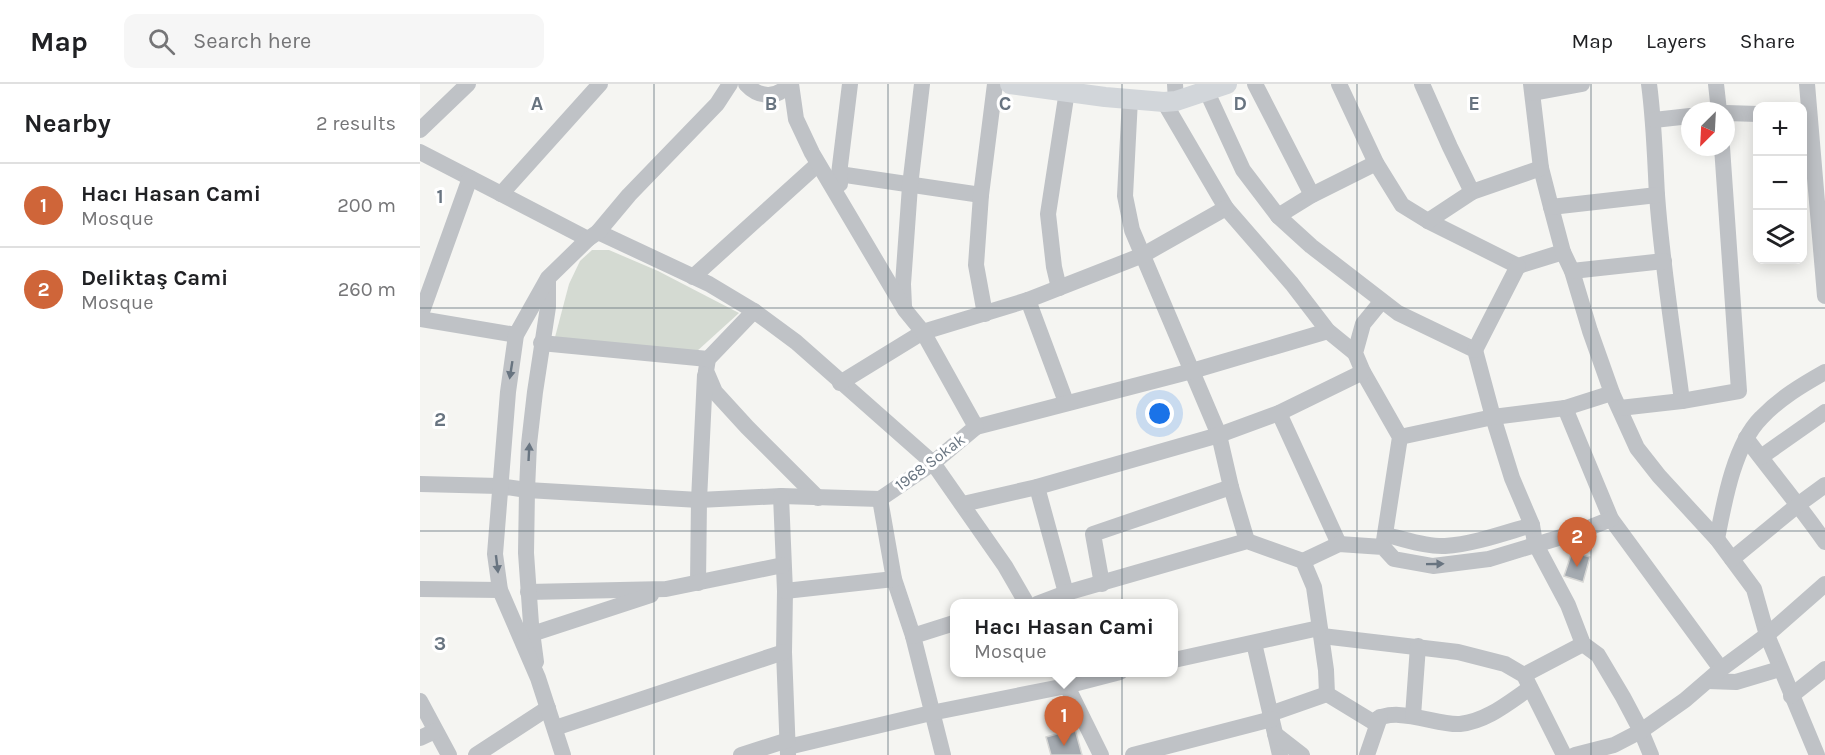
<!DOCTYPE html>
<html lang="en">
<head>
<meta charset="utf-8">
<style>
  body { margin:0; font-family:Karla,sans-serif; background:#f6f6f6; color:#202124 }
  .controls { position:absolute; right:18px; top:18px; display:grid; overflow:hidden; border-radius:12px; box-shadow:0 3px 15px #0003 }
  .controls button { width:54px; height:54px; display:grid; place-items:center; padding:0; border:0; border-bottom:2px solid #e0e0e0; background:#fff; color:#202124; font:30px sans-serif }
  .compass { position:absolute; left:1261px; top:18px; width:54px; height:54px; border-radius:50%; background:#fff; box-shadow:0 3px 15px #0003; rotate:204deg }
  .you { position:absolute; left:740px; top:330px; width:21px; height:21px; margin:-15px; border:4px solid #fff; border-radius:50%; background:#1a73e8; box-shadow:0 0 0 9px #1a73e833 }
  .badge { display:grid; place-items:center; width:39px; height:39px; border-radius:50%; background:#cf6539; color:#fff; font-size:20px; font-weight:700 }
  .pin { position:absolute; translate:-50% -50px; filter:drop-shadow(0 2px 3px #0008) }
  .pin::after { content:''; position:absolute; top:32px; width:21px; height:18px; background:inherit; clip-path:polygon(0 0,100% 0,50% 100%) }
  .popup { position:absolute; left:530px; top:515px; width:228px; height:78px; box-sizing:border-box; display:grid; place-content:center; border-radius:12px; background:#fff; filter:drop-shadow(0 2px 4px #0005); font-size:20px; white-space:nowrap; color:#757577 }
  .popup b { font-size:22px; color:#202124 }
  .popup::after { content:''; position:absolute; left:50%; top:100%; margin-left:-12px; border:12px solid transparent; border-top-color:#fff }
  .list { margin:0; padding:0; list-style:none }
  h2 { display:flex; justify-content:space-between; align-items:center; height:78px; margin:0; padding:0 24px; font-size:26px }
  h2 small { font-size:20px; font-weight:400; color:#757577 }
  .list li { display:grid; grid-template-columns:39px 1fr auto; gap:18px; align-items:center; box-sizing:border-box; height:84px; padding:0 24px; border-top:2px solid #e0e0e0 }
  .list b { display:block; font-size:22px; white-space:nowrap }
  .list p { margin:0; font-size:20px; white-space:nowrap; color:#757577 }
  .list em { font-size:20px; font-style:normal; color:#757577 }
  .icon { flex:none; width:33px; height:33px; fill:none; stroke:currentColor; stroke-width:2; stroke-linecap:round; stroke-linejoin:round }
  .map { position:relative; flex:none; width:1405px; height:671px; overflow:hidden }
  header { display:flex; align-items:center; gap:36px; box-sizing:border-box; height:84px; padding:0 30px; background:#fff; border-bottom:2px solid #e0e0e0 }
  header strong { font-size:28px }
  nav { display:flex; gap:33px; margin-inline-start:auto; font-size:21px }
  .search { width:420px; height:54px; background:#f6f6f6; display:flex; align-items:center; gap:15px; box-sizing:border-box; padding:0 21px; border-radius:12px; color:#757577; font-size:22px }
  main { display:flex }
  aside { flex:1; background:#fff }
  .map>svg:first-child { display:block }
</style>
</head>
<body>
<header>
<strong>Map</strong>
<div class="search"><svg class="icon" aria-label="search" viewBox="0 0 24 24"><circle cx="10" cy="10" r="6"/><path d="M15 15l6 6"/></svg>Search here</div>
<nav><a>Map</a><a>Layers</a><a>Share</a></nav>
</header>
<main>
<aside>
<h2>Nearby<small>2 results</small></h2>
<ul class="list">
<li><span class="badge">1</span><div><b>Hacı Hasan Cami</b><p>Mosque</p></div><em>200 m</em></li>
<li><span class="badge">2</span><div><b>Deliktaş Cami</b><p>Mosque</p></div><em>260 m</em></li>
</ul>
</aside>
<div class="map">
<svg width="1405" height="671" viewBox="0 0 1405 671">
  <rect width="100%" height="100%" fill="#f5f5f2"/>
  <!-- park -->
  <polygon fill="#d4dad2" points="172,166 189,166 238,187 319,229 276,268 134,257 149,200 160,177"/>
  <!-- building -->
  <g fill="#a5abb1" stroke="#d7d7d5" stroke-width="1.5">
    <polygon points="1152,468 1170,473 1163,498 1144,492"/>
    <polygon points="655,645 662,671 631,671 626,653"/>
  </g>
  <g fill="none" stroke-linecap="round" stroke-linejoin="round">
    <!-- minor -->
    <g stroke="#bfc2c6" stroke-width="16">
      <path d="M326,0C339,14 357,15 369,0"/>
      <polyline points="755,0 756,17"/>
      <polyline points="835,0 892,111"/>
      <polyline points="919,0 956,79 982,121 1008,137 1098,182 1143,168"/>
      <polyline points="1002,0 1030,63 1052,108"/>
      <polyline points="1111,0 1121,84 1131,123 1143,168 1152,187 1170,247 1192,309 1217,364 1239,392 1297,455 1334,505 1347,551 1397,671"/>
      <path d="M1229,0C1234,37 1235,74 1237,111C1242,180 1253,248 1262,317"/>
      <polyline points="1296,0 1299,27"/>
      <polyline points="1387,0 1405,212"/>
      <polyline points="787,8 823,86 858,132 891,162 978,229 1055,266 1073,333 1092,394 1112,441 1115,459 1148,521 1163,560 1178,571 1203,613 1221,647 1231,671"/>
      <polyline points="1113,9 1162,0"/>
      <polyline points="710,15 705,112 712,146 799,351 811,403 827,457"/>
      <polyline points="744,18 806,124 872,200 908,247 935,269"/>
      <polyline points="1306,29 1338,30"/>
      <polyline points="1234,36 1270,32"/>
      <polyline points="0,46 48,0"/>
      <polyline points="0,68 168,155"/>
      <polyline points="419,90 561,111"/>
      <polyline points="420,100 419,90 430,0"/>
      <polyline points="81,110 180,0"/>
      <polyline points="1131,123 1237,111"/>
      <polyline points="858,132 892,111 956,79"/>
      <polyline points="1008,137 1052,108 1121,84"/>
      <polyline points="178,148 289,200 334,227 376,258 513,379 585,482 607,520"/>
      <polyline points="1152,187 1244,177"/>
      <polyline points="273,193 398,80"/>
      <polyline points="639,204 634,183 628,130 647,7"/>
      <polyline points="608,216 646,318"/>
      <polyline points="961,218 943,240 935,269 943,288 980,353 963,463"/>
      <polyline points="484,222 483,200 490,102 502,0"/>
      <polyline points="334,227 288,275 286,287 295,308 327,343 398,414"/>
      <polyline points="565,230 556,181 561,111 575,0"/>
      <polyline points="0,233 50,94"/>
      <polyline points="0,235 96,251"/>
      <polyline points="121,259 288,275"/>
      <polyline points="1055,266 1098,182"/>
      <polyline points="420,299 503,248 608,216 723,171 806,124"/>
      <polyline points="1145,324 1191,435 1301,585"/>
      <polyline points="1200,324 1262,317 1319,307 1302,63"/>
      <polyline points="859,329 919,460"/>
      <polyline points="556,343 772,287 908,247"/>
      <polyline points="980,353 1073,333 1145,324 1192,309"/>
      <path d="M1326,354C1352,389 1380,422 1405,458"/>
      <polyline points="1341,373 1405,328"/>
      <polyline points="0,400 79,402 107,406 279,416 361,412 460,415 513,379 556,343 503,248 485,226 392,69 376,35 371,0"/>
      <polyline points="617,403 646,509"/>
      <polyline points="361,412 365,507 364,568 368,671"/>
      <polyline points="460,415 474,495 493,552 523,671"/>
      <polyline points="543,420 617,403 799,351 859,329 943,288"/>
      <path d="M966,451C985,455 1006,463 1025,462C1054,460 1084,449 1112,441"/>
      <path d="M1297,455C1304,419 1314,361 1341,334C1360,314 1382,301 1405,288"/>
      <polyline points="1312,475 1379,420 1405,401"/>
      <polyline points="883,477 919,460 963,463 974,475 1013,482 1069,475 1161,447 1191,435"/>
      <polyline points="278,499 279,416 285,291"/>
      <polyline points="682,500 673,450 811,403"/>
      <polyline points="0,505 80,506"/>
      <polyline points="365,507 474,495"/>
      <polyline points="108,508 246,505 363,481"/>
      <path d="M617,520L646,509L827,457L883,477L894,503L906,586L907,610L953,638C974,620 1017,642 1040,640C1067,637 1088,619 1110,604"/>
      <polyline points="112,550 231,511"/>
      <polyline points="493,552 534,539"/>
      <polyline points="902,552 1038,568 1085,580 1104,591 1144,671"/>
      <polyline points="834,559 860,671"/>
      <polyline points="754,576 899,544"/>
      <polyline points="116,578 111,540 106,469 107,406 109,360 115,308 128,223 128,195"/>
      <polyline points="640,588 681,671"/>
      <polyline points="1104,591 1163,560"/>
      <polyline points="1288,597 1316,598 1360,585"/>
      <polyline points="1371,612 1405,585"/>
      <polyline points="0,617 29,671"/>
      <polyline points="850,630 907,610"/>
      <polyline points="993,632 998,562"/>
      <polyline points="135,644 364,568"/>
      <polyline points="855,650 882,671"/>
      <polyline points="0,654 15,647"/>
      <polyline points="368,663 511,629 646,602 700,588"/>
      <polyline points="56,671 128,624"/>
      <polyline points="143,671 118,594 80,506 75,470 88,308 96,251 128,194 168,155 178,148 209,111 297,20 310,0"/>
      <polyline points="321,671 368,656"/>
      <polyline points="713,671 852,635"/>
      <polyline points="947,671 960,633"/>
      <polyline points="1155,671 1194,661 1221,647 1265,616 1301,585 1347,551 1405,500"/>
    </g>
    <!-- major -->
    <polyline stroke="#d2d6da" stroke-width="20" points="590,0 685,13 744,18 756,17 807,0"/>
  </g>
  <!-- one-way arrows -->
  <defs><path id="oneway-solid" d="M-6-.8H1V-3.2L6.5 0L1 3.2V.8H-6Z" transform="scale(1.5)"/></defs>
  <g fill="#687480">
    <use href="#oneway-solid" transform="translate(91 286) rotate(99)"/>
    <use href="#oneway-solid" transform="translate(109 368) rotate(-87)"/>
    <use href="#oneway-solid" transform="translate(77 480) rotate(83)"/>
    <use href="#oneway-solid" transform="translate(1015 480) rotate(-1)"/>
  </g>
  <!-- grid -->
  <path fill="none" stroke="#687480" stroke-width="1.5" stroke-opacity="0.55" d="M234,0V671M468,0V671M702,0V671M937,0V671M1171,0V671M0,224H1405M0,447H1405"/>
  <g text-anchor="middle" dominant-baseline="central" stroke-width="6" stroke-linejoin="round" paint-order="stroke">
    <!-- street labels -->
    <g font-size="16" fill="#687480" stroke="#fff">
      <text transform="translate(510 378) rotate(-37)">1968 Sokak</text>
    </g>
  </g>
  <g font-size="20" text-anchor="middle" font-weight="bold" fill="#687480" stroke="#fff" stroke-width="6" stroke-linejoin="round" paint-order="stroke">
    <text x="117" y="26">A</text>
    <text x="351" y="26">B</text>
    <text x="585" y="26">C</text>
    <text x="820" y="26">D</text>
    <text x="1054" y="26">E</text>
    <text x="20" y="119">1</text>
    <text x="20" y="342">2</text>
    <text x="20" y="566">3</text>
  </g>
</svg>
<div class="controls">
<button>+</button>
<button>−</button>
<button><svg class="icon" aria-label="layers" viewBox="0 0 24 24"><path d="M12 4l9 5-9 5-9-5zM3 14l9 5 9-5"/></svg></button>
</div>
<svg class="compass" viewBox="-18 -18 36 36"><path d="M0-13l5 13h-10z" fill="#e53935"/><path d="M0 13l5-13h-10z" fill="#757577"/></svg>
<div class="you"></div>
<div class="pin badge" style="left:644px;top:662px">1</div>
<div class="popup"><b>Hacı Hasan Cami</b>Mosque</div>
<div class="pin badge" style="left:1157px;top:483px">2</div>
</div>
</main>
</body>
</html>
